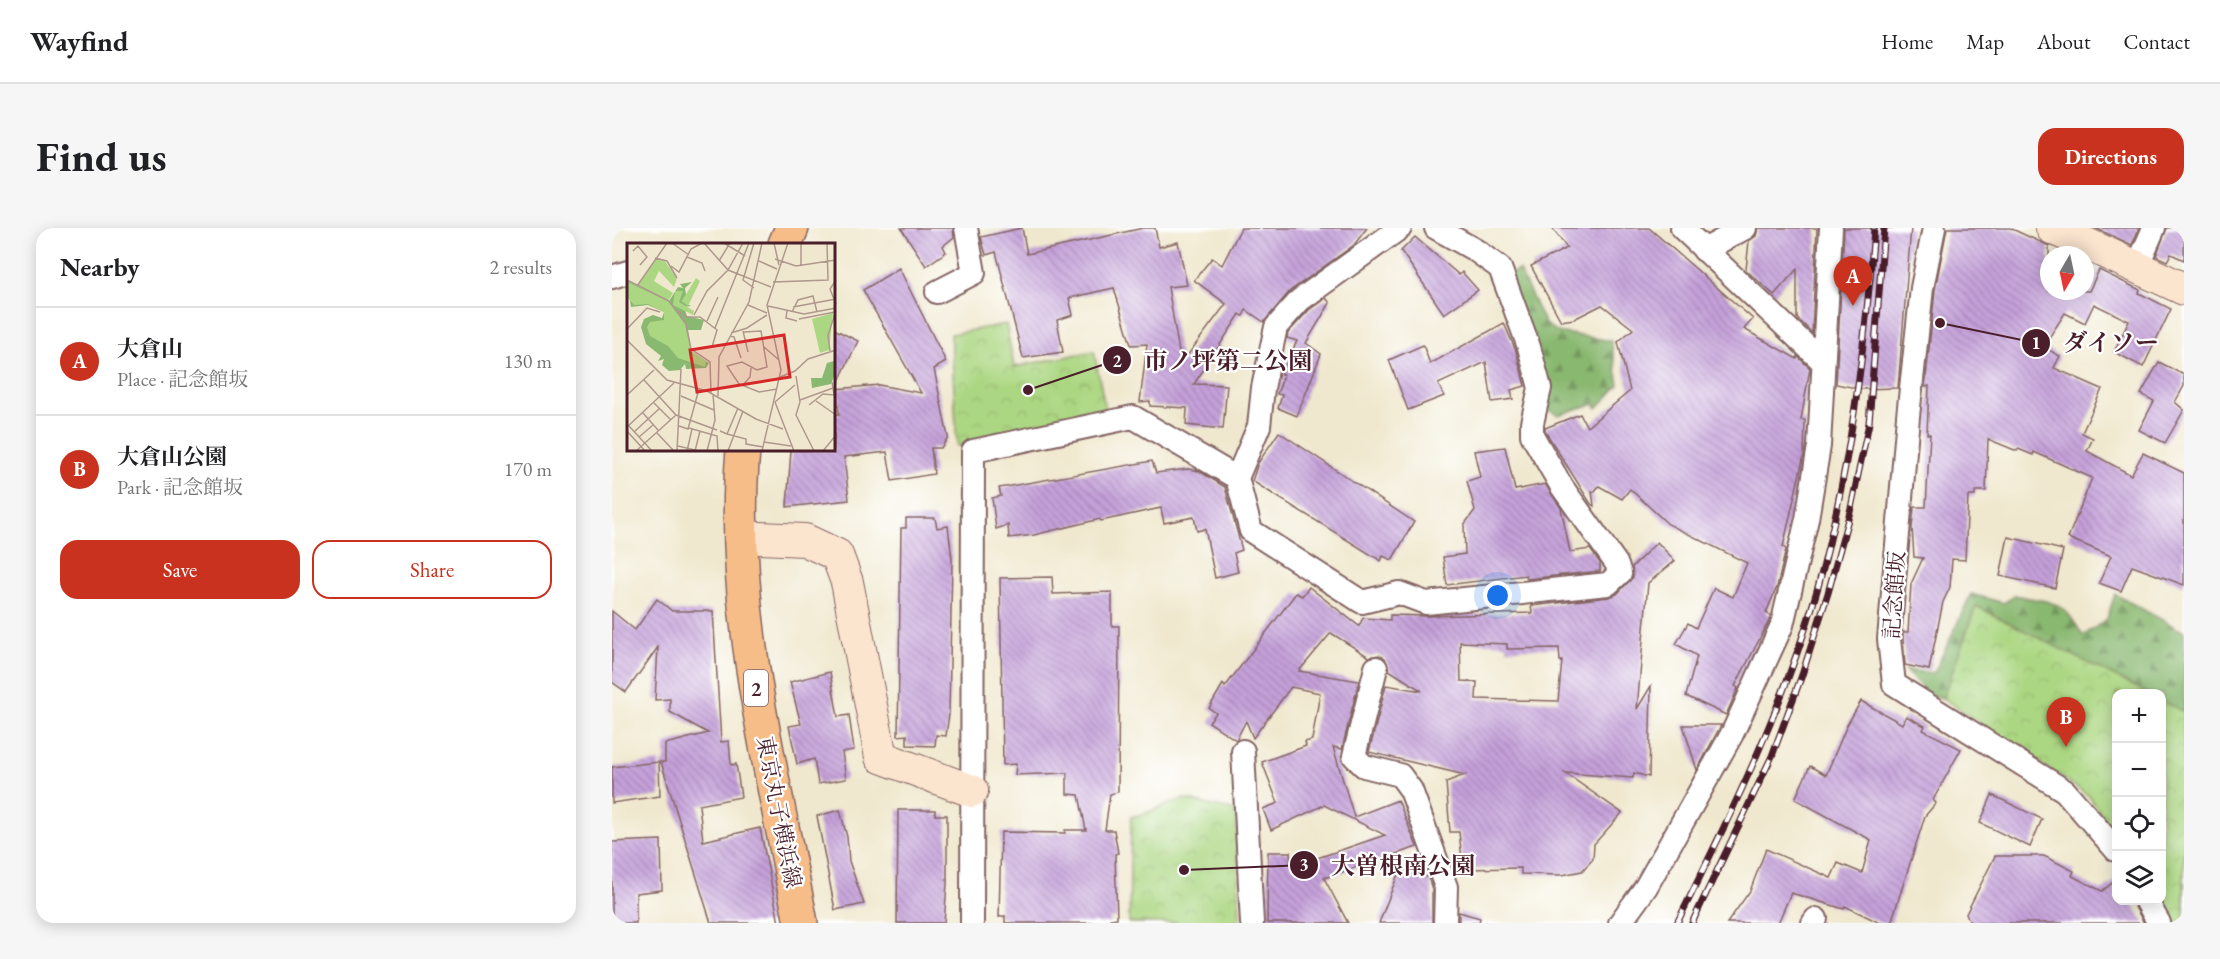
<!DOCTYPE html>
<html lang="en">
<head>
<meta charset="utf-8">
<style>
  body { margin:0; font-family:"EB Garamond","Noto Serif JP",serif; background:#f6f6f6; color:#202124 }
  .controls { position:absolute; right:18px; bottom:18px; display:grid; overflow:hidden; border-radius:12px; box-shadow:0 3px 15px #0003 }
  .controls button { width:54px; height:54px; display:grid; place-items:center; padding:0; border:0; border-bottom:2px solid #e0e0e0; background:#fff; color:#202124; font:30px sans-serif }
  .compass { position:absolute; left:1428px; top:18px; width:54px; height:54px; border-radius:50%; background:#fff; box-shadow:0 3px 15px #0003; rotate:189deg }
  .you { position:absolute; left:886px; top:368px; width:21px; height:21px; margin:-15px; border:4px solid #fff; border-radius:50%; background:#1a73e8; box-shadow:0 0 0 9px #1a73e833 }
  .badge { display:grid; place-items:center; width:39px; height:39px; border-radius:50%; background:#c8321e; color:#fff; font-size:20px; font-weight:700 }
  .pin { position:absolute; translate:-50% -50px; filter:drop-shadow(0 2px 3px #0008) }
  .pin::after { content:''; position:absolute; top:32px; width:21px; height:18px; background:inherit; clip-path:polygon(0 0,100% 0,50% 100%) }
  .list { margin:0; padding:0; list-style:none }
  h2 { display:flex; justify-content:space-between; align-items:center; height:78px; margin:0; padding:0 24px; font-size:26px }
  h2 small { font-size:20px; font-weight:400; color:#757577 }
  .list li { display:grid; grid-template-columns:39px 1fr auto; gap:18px; align-items:center; box-sizing:border-box; height:108px; padding:0 24px; border-top:2px solid #e0e0e0 }
  .list b { display:block; font-size:22px; white-space:nowrap }
  .list p { margin:0; font-size:20px; white-space:nowrap; color:#757577 }
  .list em { font-size:20px; font-style:normal; color:#757577 }
  .actions { display:flex; gap:12px; padding:18px 24px }
  .actions a { flex:1; padding:14px 0; border:2px solid #c8321e; border-radius:18px; text-align:center; font-size:21px; color:#c8321e }
  .actions .main { background:#c8321e; color:#fff }
  .icon { flex:none; width:33px; height:33px; fill:none; stroke:currentColor; stroke-width:2; stroke-linecap:round; stroke-linejoin:round }
  .map { position:relative; flex:none; width:1572px; height:695px; overflow:hidden; border-radius:18px }
  header { display:flex; align-items:center; gap:36px; box-sizing:border-box; height:84px; padding:0 30px; background:#fff; border-bottom:2px solid #e0e0e0 }
  header strong { font-size:28px }
  nav { display:flex; gap:33px; margin-inline-start:auto; font-size:21px }
  .intro { display:flex; align-items:center; justify-content:space-between; box-sizing:border-box; height:144px; padding:0 36px }
  h1 { margin:0; font-size:42px }
  .button { padding:15px 27px; border-radius:18px; background:#c8321e; color:#fff; font-size:21px; font-weight:700 }
  main { display:flex; gap:36px; padding:0 36px }
  aside { flex:1; background:#fff; border-radius:18px; box-shadow:0 3px 15px #0003 }
  .map>svg:first-child { display:block }
</style>
</head>
<body>
<header>
<strong>Wayfind</strong>
<nav><a>Home</a><a>Map</a><a>About</a><a>Contact</a></nav>
</header>
<div class="intro"><h1>Find us</h1><a class="button">Directions</a></div>
<main>
<aside>
<h2>Nearby<small>2 results</small></h2>
<ul class="list">
<li><span class="badge">A</span><div><b>大倉山</b><p>Place · 記念館坂</p></div><em>130 m</em></li>
<li><span class="badge">B</span><div><b>大倉山公園</b><p>Park · 記念館坂</p></div><em>170 m</em></li>
</ul>
<div class="actions"><a class="main">Save</a><a>Share</a></div>
</aside>
<div class="map">
<svg width="1572" height="695" viewBox="0 0 1572 695">
  <defs>
    <pattern id="forest-firs" width="22" height="20" patternUnits="userSpaceOnUse" patternTransform="scale(1.5)"><rect width="22" height="20" fill="#89b870"/><path d="M5 1l3.5 6h-7zM16 11l3.5 6h-7z" fill="#72955c"/></pattern>
    <pattern id="park-crowns" width="20" height="18" patternUnits="userSpaceOnUse" patternTransform="scale(1.5)"><rect width="20" height="18" fill="#acd782"/><path d="M2 6a3 3 0 1 1 6 0M12 15a3 3 0 1 1 6 0" fill="none" stroke="#96b870"/></pattern>
    <pattern id="building-back-hatch" width="6" height="6" patternUnits="userSpaceOnUse" patternTransform="scale(1.5)"><rect width="6" height="6" fill="#c5a1da"/><path d="M-1 5l2 2M0 0l6 6M5-1l2 2" fill="none" stroke="#a283b1"/></pattern>
  </defs>
  <rect width="100%" height="100%" fill="#fff"/>
  <filter id="ink" filterUnits="userSpaceOnUse"><feTurbulence type="fractalNoise" baseFrequency=".0167" numOctaves="2"/><feDisplacementMap in="SourceGraphic" scale="12" xChannelSelector="R" yChannelSelector="G"/><feConvolveMatrix kernelMatrix="1 2 1 2 8 2 1 2 1" color-interpolation-filters="sRGB"/></filter>
  <filter id="wash" filterUnits="userSpaceOnUse"><feTurbulence type="fractalNoise" baseFrequency=".008" numOctaves="4" result="noise"/><feDisplacementMap in="SourceGraphic" scale="24" xChannelSelector="R" yChannelSelector="G"/><feGaussianBlur stdDeviation="1.35" result="paint"/><feColorMatrix in="noise" values="0 0 0 0 0 0 0 0 0 0 0 0 0 0 0 0 0 1.4 0 .05"/><feComposite in="paint" operator="in"/></filter>
  <g filter="url(#wash)">
    <rect width="100%" height="100%" fill="#f0e8ce"/>
    <!-- forest -->
    <g fill="url(#forest-firs)" stroke="#6a6c4e" stroke-width="1.5">
      <polygon points="907,42 933,96 945,104 999,113 1007,157 985,180 981,176 946,187 929,178 897,46"/>
      <path d="M1359,366L1392,375L1402,367C1443,376 1449,369 1471,408L1495,391L1503,366L1572,404V695L1550,667V466H1504L1498,585L1378,486L1315,465L1293,442L1322,445Z"/>
    </g>
    <!-- park -->
    <g fill="url(#park-crowns)" stroke="#7b7b56" stroke-width="1.5">
      <polygon points="394,96 402,139 482,123 494,185 345,218 339,106"/>
      <polygon points="1364,378 1535,465 1504,466 1504,608 1477,568 1331,470"/>
      <polygon points="1550,473 1572,484 1572,695 1560,695 1549,673"/>
      <path d="M572,571L624,583L628,695H517L519,589C539,585 553,576 572,571Z"/>
    </g>
    <g id="blocks">
      <!-- building -->
      <g fill="url(#building-back-hatch)" fill-rule="evenodd">
        <polygon points="289,0 341,0 342,9 331,18 334,24 314,38"/>
        <polygon points="410,0 415,26 531,0 543,0 547,19 566,14 575,57 556,59 569,136 614,76 582,52 600,30 610,37 629,0 755,0 742,17 678,63 652,94 634,82 631,88 628,86 582,156 615,157 611,201 574,197 575,180 538,178 538,173 528,174 535,116 519,117 502,60 457,70 461,87 445,92 451,124 411,130 384,24 374,27 369,9"/>
        <polygon points="940,0 1037,0 1141,91 1132,101 1185,131 1185,128 1198,140 1189,192 1193,192 1192,227 1171,319 1174,321 1165,359 1154,385 1158,387 1158,391 1123,458 1126,460 1114,487 1074,468 1085,428 1064,416 1076,395 1084,400 1102,360 1121,369 1135,335 1056,296 1018,261 1010,271 987,258 982,264 980,263 982,278 979,276 933,203 933,200 968,186 975,199 1018,163 1006,114 1021,101 990,77 962,91 949,93 919,38 955,20"/>
        <polygon points="1146,0 1205,0 1200,105 1185,90 1185,41 1162,67 1134,42 1137,13 1144,8"/>
        <polygon points="1232,0 1299,0 1286,160 1249,161 1224,156"/>
        <polygon points="1335,0 1398,0 1437,18 1437,63 1477,63 1487,42 1528,62 1527,65 1559,81 1531,139 1502,124 1517,93 1482,76 1473,95 1453,85 1431,119 1448,128 1442,140 1490,161 1470,205 1481,210 1475,223 1519,247 1531,225 1572,245 1572,357 1520,338 1509,363 1487,355 1499,328 1456,310 1480,250 1422,224 1421,227 1406,221 1405,223 1376,211 1374,263 1363,263 1363,268 1356,268 1353,332 1340,331 1338,359 1331,374 1317,442 1293,437 1291,411 1291,404 1296,404 1299,356 1311,330 1302,329 1300,300 1302,279 1314,279 1318,206 1315,206 1317,158 1313,159 1323,62"/>
        <polygon points="1483,0 1527,0 1520,17"/>
        <polygon points="1555,0 1572,0 1572,32 1559,26 1555,33 1544,28"/>
        <polygon points="803,9 847,47 850,44 866,62 832,86 789,23"/>
        <polygon points="287,40 334,134 322,141 336,209 329,220 319,220 322,246 280,253 275,224 232,229 237,272 175,279 179,222 222,222 222,187 227,186 224,161 267,157 309,165 251,62"/>
        <polygon points="714,70 718,75 694,115 709,126 685,188 666,180 670,167 665,166 672,147 669,146 685,113 675,110 676,105 697,82"/>
        <polygon points="892,95 904,123 913,158 899,162 901,171 880,174 874,134 826,156 832,168 796,182 777,132 811,117 818,136"/>
        <polygon points="222,101 246,113 222,163"/>
        <polygon points="1547,134 1572,147 1572,158 1563,174 1572,182 1553,215 1527,202 1542,173 1529,166"/>
        <polygon points="667,204 802,294 780,332 771,328 769,333 640,253 646,235"/>
        <polygon points="893,219 903,262 933,256 949,280 958,324 978,321 988,335 988,343 915,351 914,347 835,357 831,329 853,326 852,297 863,282 855,253 868,249 862,223"/>
        <polygon points="540,233 544,245 576,241 587,243 613,259 630,322 622,325 626,344 603,350 593,301 585,303 582,289 552,295 549,280 489,293 488,291 422,307 397,310 396,297 384,301 380,270 389,268 387,260"/>
        <polygon points="294,290 323,290 325,300 336,298 340,331 337,486 334,508 324,507 323,518 295,517 295,507 286,508 289,300 294,300"/>
        <polygon points="1396,309 1451,322 1443,360 1388,348"/>
        <path d="M1045,314L1063,333L1036,355L1025,481L1039,458L1037,549L1022,545L1021,550L953,545L1010,585L982,616L981,631L970,643L950,647L909,646V640L851,641L847,604H838L834,554L853,547L757,524L774,457L810,463L777,442L773,430L767,427L757,429L719,405L687,443L747,453L730,521L721,519L742,589L786,572L805,619L712,650L736,695H655L656,624H678L679,639L773,607L712,577L659,602L651,581L666,575L650,534L694,518L693,514L700,512L708,465L679,459L641,510L634,493L624,512L597,494L604,485L597,480L611,456L613,459L684,365L690,368L697,359L747,398L751,390L778,392V387L815,388L920,385L919,378L997,369L1005,366L1021,349L1020,339ZM848,414L895,416V421L947,420L948,433H950L946,473L864,471L865,454L849,453Z"/>
        <polygon points="440,349 441,366 500,364 500,398 507,398 506,564 498,566 493,602 502,602 506,625 503,626 505,690 498,691 499,695 393,695 393,688 387,689 389,604 453,605 453,602 474,602 467,567 455,566 455,545 403,547 404,536 391,537 388,350"/>
        <polygon points="45,371 60,383 101,383 109,514 117,513 119,537 124,536 129,569 87,577 91,613 148,600 167,695 99,695 49,534 53,534 53,516 96,505 58,484 58,471 43,472 46,419 14,464 0,454 0,383 23,402"/>
        <polygon points="218,444 226,489 237,487 242,522 230,524 234,551 206,556 202,531 185,536 177,498 189,496 178,454"/>
        <polygon points="1249,473 1290,496 1294,488 1313,498 1311,502 1349,521 1321,572 1324,575 1313,588 1279,695 1268,695 1233,678 1232,681 1179,665 1166,695 1115,695 1138,663 1154,621 1219,650 1226,635 1250,645 1259,612 1183,571 1198,538 1214,547 1235,497"/>
        <polygon points="1071,497 1109,497 1085,542"/>
        <polygon points="47,534 48,568 0,575 0,539"/>
        <polygon points="1380,567 1430,591 1418,619 1368,595"/>
        <polygon points="228,582 235,609 237,633 252,676 223,682 205,588"/>
        <polygon points="286,582 323,582 323,587 335,587 335,655 332,695 285,695"/>
        <polygon points="49,612 50,662 24,665 24,695 0,695 0,614"/>
        <polygon points="1383,628 1432,628 1462,643 1460,648 1490,663 1504,652 1504,672 1519,672 1532,695 1359,695 1354,686"/>
        <polygon points="788,641 816,649 820,661 820,695 767,695"/>
        <polygon points="847,684 868,690 867,695 847,695"/>
      </g>
    </g>
  </g>
  <g filter="url(#ink)">
    <use href="#blocks" fill-opacity="0" stroke="#846564" stroke-width="1.5"/>
    <g fill="none" stroke-linecap="round" stroke-linejoin="round">
      <defs>
        <g id="street">
          <polyline points="1070,0 1211,134"/>
          <polyline points="1322,0 1310,60 1296,188 1277,411 1282,456 1453,563 1504,622"/>
          <polyline points="1092,22 1133,0"/>
          <polyline points="1524,41 1542,0"/>
          <polyline points="0,49 16,44"/>
          <polyline points="325,64 362,45 354,0"/>
          <polyline points="625,250 647,198 651,160 664,99 688,72 788,0"/>
          <polyline points="764,440 742,528 752,538 788,547 799,562 834,659 833,695"/>
          <polyline points="631,523 640,695"/>
          <polyline points="1534,672 1547,695"/>
          <polyline points="360,695 361,223 521,189 625,250 639,303 750,374 787,365 814,375 996,356 1008,345 1004,335 950,259 920,207 920,195 928,160 917,119 888,40 863,22 824,0"/>
          <polyline points="1008,695 1034,659 1120,506 1170,397 1195,291 1207,218 1219,0"/>
          <polyline points="1201,695 1204,691"/>
        </g>
        <g id="secondary">
          <polyline points="1440,0 1572,61"/>
          <polyline points="128,309 193,312 225,327 235,354 269,529 360,563"/>
        </g>
        <g id="primary">
          <polyline points="173,16 180,0"/>
          <path d="M131,222C117,382 160,539 189,695"/>
        </g>
      </defs>
      <!-- street casing -->
      <use href="#street" stroke="#846564" stroke-width="26"/>
      <!-- secondary casing -->
      <use href="#secondary" stroke="#846564" stroke-width="34"/>
      <!-- primary casing -->
      <use href="#primary" stroke="#846564" stroke-width="36"/>
      <!-- street -->
      <use href="#street" stroke="#fff" stroke-width="22"/>
      <!-- secondary -->
      <use href="#secondary" stroke="#fce5cf" stroke-width="32"/>
      <!-- primary -->
      <use href="#primary" stroke="#f7bd88" stroke-width="33"/>
      <defs>
        <g id="rail">
          <path d="M1065,695C1119,587 1173,476 1206,359C1238,241 1253,122 1262,0"/>
          <polyline points="1080,695 1160,528 1190,447 1216,365 1239,280 1257,195 1272,0"/>
        </g>
      </defs>
      <!-- rail casing -->
      <use href="#rail" stroke="#4a1f2b" stroke-width="7"/>
      <!-- rail -->
      <use href="#rail" stroke="#fff" stroke-width="4.5" stroke-dasharray="14" stroke-linecap="butt"/>
    </g>
  </g>
  <g text-anchor="middle" dominant-baseline="central" stroke-width="4.5" stroke-linejoin="round" paint-order="stroke">
    <!-- shield labels -->
    <rect fill="#fff" stroke="#80626b" stroke-width="1.5" x="132" y="442" width="24" height="36" rx="4.5"/>
    <g font-size="21" font-weight="bold" fill="#4a1f2b">
      <text x="144" y="460">2</text>
    </g>
    <!-- street labels -->
    <g font-size="22" fill="#4a1f2b" stroke="#fff">
      <text transform="translate(1282 367) rotate(-86)">記念館坂</text>
      <text transform="translate(167 584) rotate(79)">東京丸子横浜線</text>
    </g>
  </g>
  <!-- overview -->
  <g transform="translate(15 15)">
    <rect width="208" height="208" fill="#f0e8ce"/>
    <path d="M0,38L42,58L51,44L56,45L53,41L65,39L58,45L59,52L55,58L64,63L57,64L60,73L77,77L74,87H61L64,108L82,120L79,125L59,126L58,121L53,127L42,128L35,122L37,116L31,118L34,113L19,101L14,84L17,76L26,72L35,75L37,69L21,62L4,64ZM207,118L208,131L204,141L185,145L184,135H195L200,120Z" fill="#89b870"/>
    <path d="M69,35L73,38L61,63L55,58Z" fill="#acd782"/>
    <path d="M29,16L37,17L50,35L47,44L32,28L27,38L46,50L41,57L11,42ZM0,39L41,58L58,81L64,108L79,118L78,124L51,115L41,103L23,93L20,84L23,79L37,77V69L21,61L7,62L0,54ZM48,48H56L52,59L67,68L66,72L46,62ZM206,70L202,107L193,110L185,76Z" fill="#acd782"/>
    <path d="M25,24L29,27L26,39L45,50L43,56L11,42Z" fill="#acd782"/>
    <path fill="none" stroke="#ae988d" stroke-width="1.5" d="M45,0L62,12M77,0L101,27L144,44M97,0L118,13M127,0L116,37L127,45M147,0L152,22M174,0V22M6,8L11,3L20,14L13,22M60,14L75,20L78,28M28,15L40,18L50,35M148,16L169,23L209,17M92,18L103,0M132,18L150,26M44,23L52,29L64,6L75,0M0,37L42,58M209,37L203,46L209,61M146,39L201,37L200,0M10,43L40,0M42,58L59,81L64,106L83,119L84,150M121,62L140,70M141,63L177,71L209,65M166,64L209,56M51,68L60,74H73L90,87L85,104M160,68L159,75L170,78M165,69L171,57L186,53L190,69M67,72L80,48L101,27L116,0M172,76L208,69M80,78L91,54M88,85L122,0M0,86L20,65L33,69M116,88L121,109M117,89L134,88L140,124L130,127L115,119L100,123L112,141L132,149L150,146M104,90L120,85L140,72M103,93L107,94L114,115M0,97L40,137L80,148L129,176L156,186M137,104L152,117M203,108L201,92L209,68M169,133L173,159L169,172L187,208M153,134L168,128L181,116L209,107M17,137L49,172L90,187M116,142L123,134L124,125M0,152L27,127M54,153L87,167M91,153L92,114L122,59L135,0M173,157L206,145M189,158L209,172M148,159L167,208M148,159L168,142M27,160L44,177M182,162L196,151L207,152L205,139M16,170L31,187M2,183L25,208M52,183L61,186L72,146M0,184L47,140M62,185L90,193L91,208M0,188L18,208M93,188L100,191L111,165M7,189L33,165M29,189L46,207M100,191L119,196V201L136,204M12,194L26,182M137,199L164,203M51,203L72,208M9,208L49,172M50,208L54,126M60,208L65,186M68,208L73,188M80,208L88,177L86,151M101,208L116,168M135,208L154,127L140,62L161,0M196,208L209,192"/>
    <path fill="#d62828" fill-opacity="0.15" stroke="#d62828" stroke-width="3" d="M157,92L163,134L70,149L63,107Z"/>
    <rect width="208" height="208" fill="none" stroke="#4a1f2b" stroke-width="3"/>
  </g>
  <!-- callouts -->
  <path fill="none" stroke="#4a1f2b" stroke-width="2" d="M1328 95L1424 115M416 162L505 132M572 642L692 637"/>
  <g fill="#4a1f2b" stroke="#fff" stroke-width="2">
    <circle cx="1328" cy="95" r="6"/>
    <circle cx="416" cy="162" r="6"/>
    <circle cx="572" cy="642" r="6"/>
    <circle cx="1424" cy="115" r="15"/>
    <circle cx="505" cy="132" r="15"/>
    <circle cx="692" cy="637" r="15"/>
  </g>
  <g font-size="18" text-anchor="middle" font-weight="bold" fill="#fff">
    <text x="1424" y="121">1</text>
    <text x="505" y="139">2</text>
    <text x="692" y="643">3</text>
  </g>
  <g font-size="24" text-anchor="middle" font-weight="bold" fill="#4a1f2b" stroke="#fff" stroke-width="4.5" stroke-linejoin="round" paint-order="stroke">
    <text x="1499" y="123">ダイソー</text>
    <text x="616" y="141">市ノ坪第二公園</text>
    <text x="791" y="646">大曽根南公園</text>
  </g>
</svg>
<div class="controls">
<button>+</button>
<button>−</button>
<button><svg class="icon" aria-label="locate" viewBox="0 0 24 24"><circle cx="12" cy="12" r="6"/><path d="M12 2v4M12 18v4M2 12h4M18 12h4"/></svg></button>
<button><svg class="icon" aria-label="layers" viewBox="0 0 24 24"><path d="M12 4l9 5-9 5-9-5zM3 14l9 5 9-5"/></svg></button>
</div>
<svg class="compass" viewBox="-18 -18 36 36"><path d="M0-13l5 13h-10z" fill="#e53935"/><path d="M0 13l5-13h-10z" fill="#757577"/></svg>
<div class="you"></div>
<div class="pin badge" style="left:1241px;top:78px">A</div>
<div class="pin badge" style="left:1454px;top:519px">B</div>
</div>
</main>
</body>
</html>
